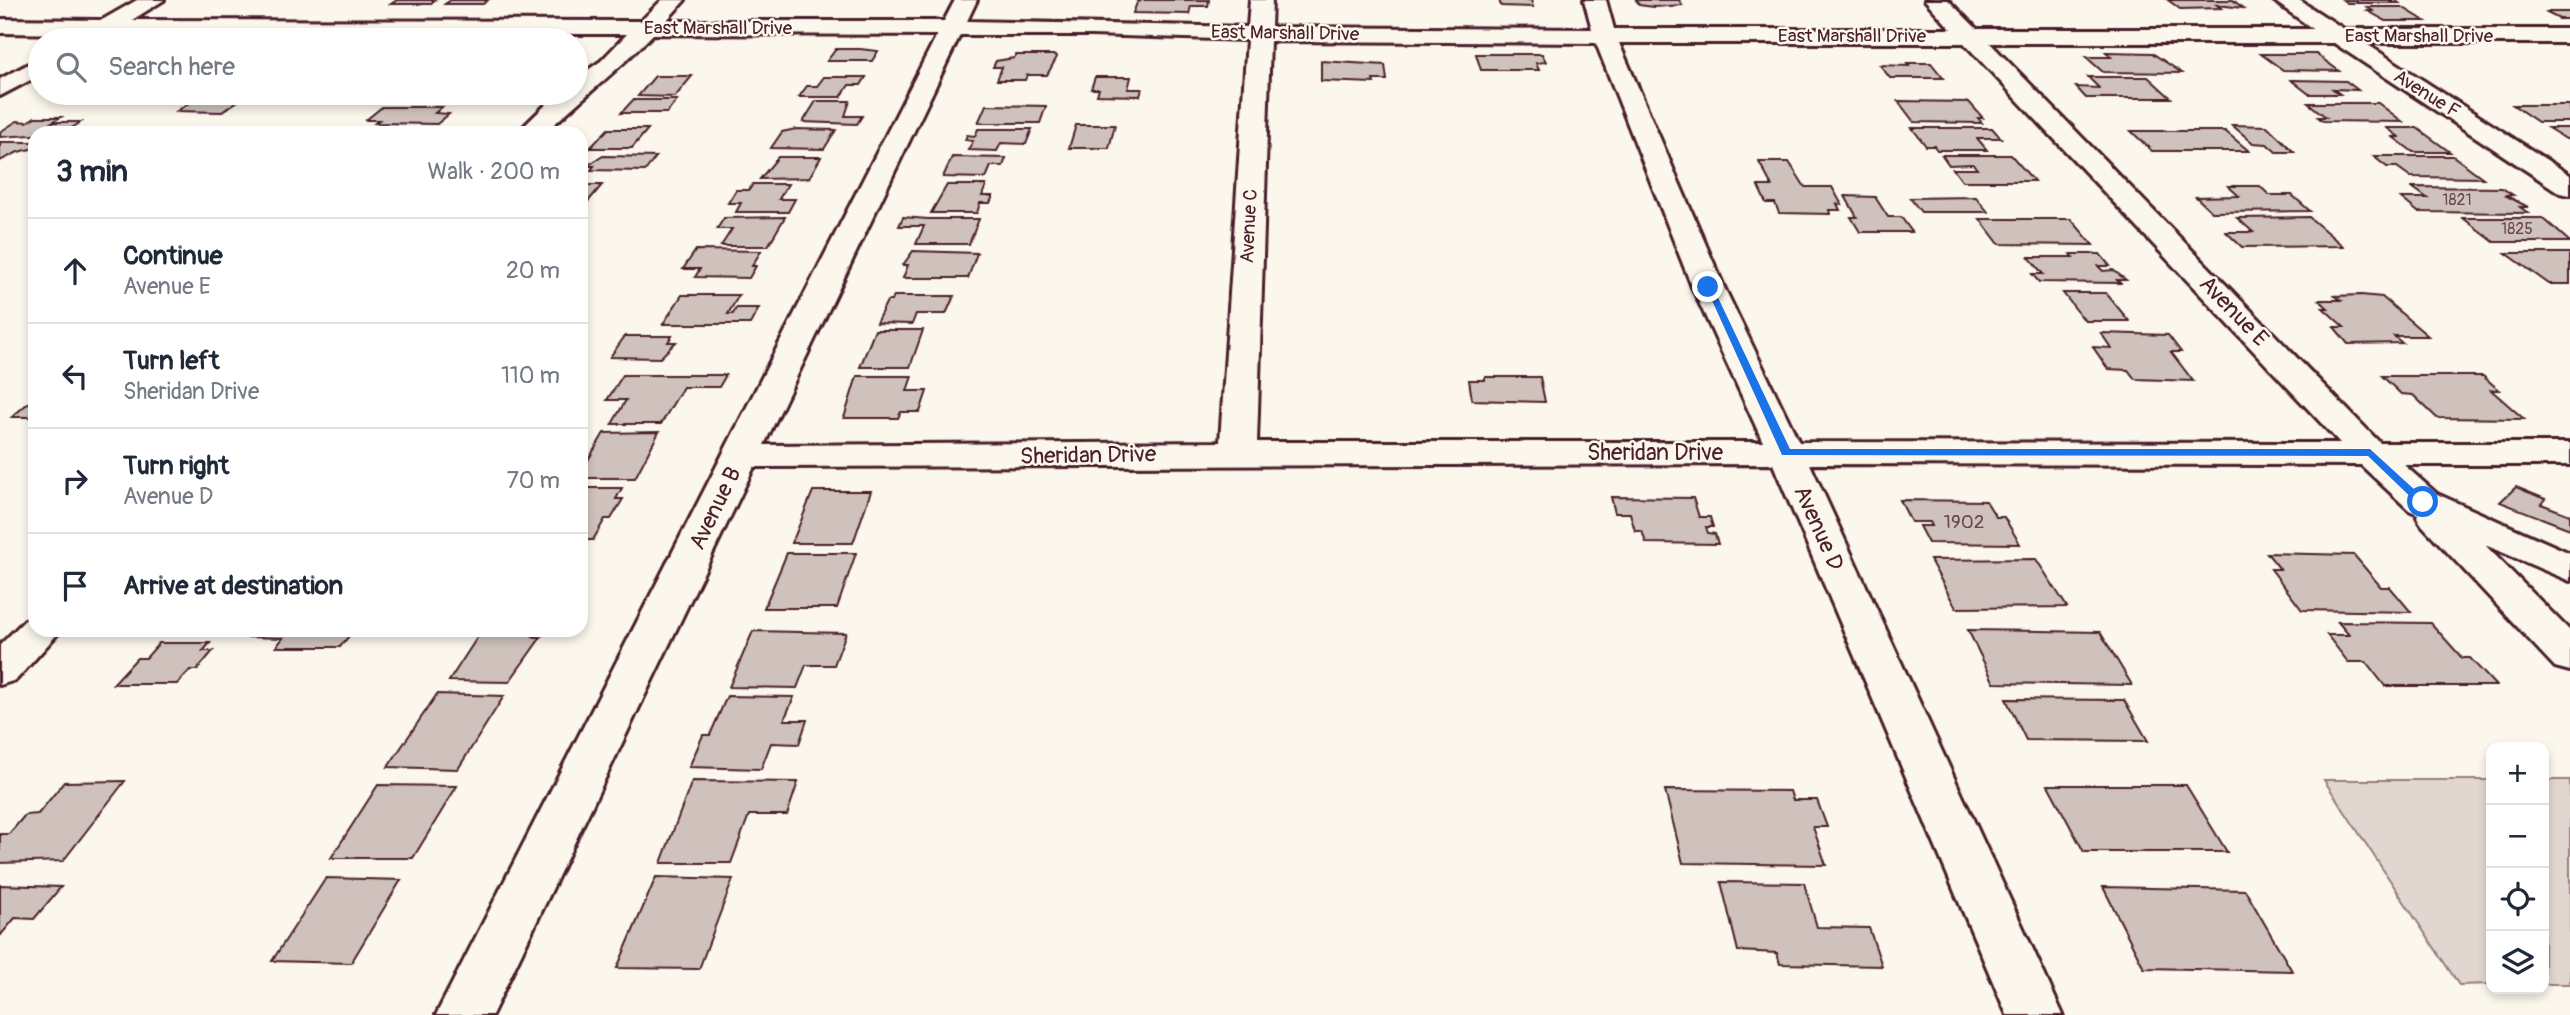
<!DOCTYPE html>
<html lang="en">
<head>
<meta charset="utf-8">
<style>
  body { margin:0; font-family:Pangolin,sans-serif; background:#f6f6f7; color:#1f2937 }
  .controls { position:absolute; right:21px; bottom:21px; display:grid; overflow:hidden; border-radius:14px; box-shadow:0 4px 10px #0003 }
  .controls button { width:63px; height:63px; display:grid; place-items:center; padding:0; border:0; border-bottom:2px solid #e0e1e3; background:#fff; color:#1f2937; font:35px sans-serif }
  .stop { position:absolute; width:21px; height:21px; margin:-16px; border:5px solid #1a73e8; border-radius:50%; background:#fff }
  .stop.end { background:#1a73e8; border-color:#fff; box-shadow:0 2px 7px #0008 }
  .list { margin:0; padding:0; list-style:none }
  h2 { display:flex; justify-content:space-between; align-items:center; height:91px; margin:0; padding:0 28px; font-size:30px }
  h2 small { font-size:23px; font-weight:400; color:#747a83 }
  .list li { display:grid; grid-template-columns:46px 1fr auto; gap:21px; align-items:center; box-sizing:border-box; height:105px; padding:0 28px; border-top:2px solid #e0e1e3 }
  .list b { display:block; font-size:26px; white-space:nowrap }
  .list p { margin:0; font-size:23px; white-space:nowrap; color:#747a83 }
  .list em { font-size:23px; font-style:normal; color:#747a83 }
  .icon { flex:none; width:38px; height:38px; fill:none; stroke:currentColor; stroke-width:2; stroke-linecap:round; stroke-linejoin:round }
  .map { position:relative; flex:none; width:2570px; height:1015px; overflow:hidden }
  .search { position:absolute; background:#fff; box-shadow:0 4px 10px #0003; left:28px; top:28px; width:560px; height:77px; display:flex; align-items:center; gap:18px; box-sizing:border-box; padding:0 24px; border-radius:38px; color:#747a83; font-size:26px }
  .panel { position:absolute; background:#fff; box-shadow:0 4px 10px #0003; left:28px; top:126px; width:560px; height:511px; border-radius:21px }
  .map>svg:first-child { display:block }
</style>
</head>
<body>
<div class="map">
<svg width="2570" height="1015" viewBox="0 0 2570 1015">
  <rect width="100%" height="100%" fill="#fbf7ec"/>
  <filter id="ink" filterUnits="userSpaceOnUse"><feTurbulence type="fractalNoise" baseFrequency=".0143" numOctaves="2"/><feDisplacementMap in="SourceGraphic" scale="14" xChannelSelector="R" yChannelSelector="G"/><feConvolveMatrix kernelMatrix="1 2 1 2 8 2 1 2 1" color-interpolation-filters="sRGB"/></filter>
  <g filter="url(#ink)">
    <!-- green -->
    <g fill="#e2d7d0" stroke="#967b7e" stroke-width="2">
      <polygon points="2324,780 2491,780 2491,984 2459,985"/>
      <rect x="2544" y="780" width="26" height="204"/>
    </g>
    <!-- building -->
    <g fill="#cfc2bc" stroke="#4a1f2b" stroke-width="2">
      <polygon points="397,0 435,0 430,4 391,4"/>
      <polygon points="451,0 488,0 483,4 445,4"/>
      <polygon points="1136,0 1209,0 1208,6 1191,6 1189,14 1133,13 1137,3 1142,0"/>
      <polygon points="1499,0 1531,0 1533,7 1501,6"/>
      <polygon points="1636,0 1679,0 1682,5 1654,7 1639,5"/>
      <polygon points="2168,0 2233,0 2243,8 2217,5 2221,8 2180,9"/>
      <polygon points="2343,0 2395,0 2399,3 2347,3"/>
      <polygon points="2367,7 2402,7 2425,21 2386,21 2368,11 2373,11"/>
      <polygon points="2545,12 2570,12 2570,19 2559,19"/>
      <polygon points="836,49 860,49 878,51 872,61 827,61"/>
      <polygon points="2106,52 2152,53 2182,73 2103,72 2086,57 2111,57"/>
      <polygon points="1476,54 1542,54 1546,62 1536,63 1539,70 1481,70"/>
      <polygon points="2261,54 2316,54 2339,71 2283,70"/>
      <polygon points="1016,55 1053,55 1057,57 1047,75 1027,75 1025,80 997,80 1002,67 993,67 996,61 1014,58"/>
      <polygon points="1321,61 1385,65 1387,80 1373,80 1374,83 1321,81"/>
      <polygon points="1907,63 1931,63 1943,78 1890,78 1880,65 1909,66"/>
      <polygon points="655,76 692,76 675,97 638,96"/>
      <polygon points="824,77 866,77 861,85 849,85 841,97 799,97 807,86 817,86"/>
      <polygon points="1095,77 1131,77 1128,89 1142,89 1140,96 1097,95 1099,89 1091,89"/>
      <polygon points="2088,77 2148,77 2171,98 2086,98 2076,87 2099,88"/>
      <polygon points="2291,80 2346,81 2358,90 2333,89 2340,94 2309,94"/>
      <polygon points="204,93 249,93 222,112 177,111"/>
      <polygon points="443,93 502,93 496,98 440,98 446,93"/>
      <polygon points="633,100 677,100 667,113 621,113"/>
      <polygon points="816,101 850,101 845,116 862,116 857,124 803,122"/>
      <polygon points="1898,101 1969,102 1983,118 1978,118 1982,123 1914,122"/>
      <polygon points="2308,103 2378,103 2403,122 2323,121 2318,117 2326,117"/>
      <polygon points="986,105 1046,106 1040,123 978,123"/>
      <polygon points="2513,105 2570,105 2570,122 2538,122"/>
      <polygon points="382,107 442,107 435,113 449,114 437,124 375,123 379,120 366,120"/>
      <polygon points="35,117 61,117 52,122 81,122 64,133 0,137 0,132 17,121 27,122"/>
      <polygon points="1076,125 1115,125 1109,148 1069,148"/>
      <polygon points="2232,125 2267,126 2294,152 2276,152 2267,144 2253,143"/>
      <polygon points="1912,128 1992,128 2001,138 1977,138 1987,150 1937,150 1934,146 1926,146"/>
      <polygon points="2387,128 2417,128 2450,152 2413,152 2393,137 2399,137"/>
      <polygon points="2548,128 2570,128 2570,139 2566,139"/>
      <polygon points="608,129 648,129 632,148 590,148"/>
      <polygon points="796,129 836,130 824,149 771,148 782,132"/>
      <polygon points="978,129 1032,129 1026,144 1001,143 997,151 968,150 973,141 965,140 967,135 975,136"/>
      <polygon points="2131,131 2225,131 2249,151 2152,151"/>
      <polygon points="0,142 35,142 35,148 18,152 0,161"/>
      <polygon points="1942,155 2011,155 2034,181 1962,181 1953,169 1977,169 1973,164 1949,165"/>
      <polygon points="603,156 656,157 645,171 591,170 594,166 587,166"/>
      <polygon points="2373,156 2453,156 2483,178 2411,177 2397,167 2387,167"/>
      <polygon points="778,157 821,157 809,178 760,179"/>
      <polygon points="952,157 1006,158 1003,166 991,166 986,178 943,177"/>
      <polygon points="1759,162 1789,162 1805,187 1832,187 1842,205 1837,204 1840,210 1829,210 1830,214 1779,213 1775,203 1766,203 1758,186 1772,186"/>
      <polygon points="753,184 788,184 779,199 795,199 788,212 736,212 741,203 728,203 736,190 749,190"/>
      <polygon points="581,185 602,185 581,210"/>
      <polygon points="947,185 986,185 982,196 993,196 990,203 980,203 977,213 931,213"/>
      <polygon points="2228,186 2260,186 2269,195 2292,195 2310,211 2212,212 2196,197 2239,196"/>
      <polygon points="2412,187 2502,188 2513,195 2505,195 2528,207 2520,207 2528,213 2418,212 2401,198 2427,198"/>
      <polygon points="1845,196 1875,197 1888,217 1901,217 1912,232 1860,232 1851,217 1857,217"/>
      <polygon points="1976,197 1988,212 1921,212 1910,198"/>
      <polygon points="785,217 768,246 721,246 732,229 717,229 724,218"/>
      <polygon points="903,217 928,219 979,219 969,244 916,244 924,226 899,226"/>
      <polygon points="2309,217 2343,246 2242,247 2226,232 2253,232 2237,218"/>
      <polygon points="2463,218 2543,218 2570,242 2494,242"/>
      <polygon points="1980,219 2071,219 2093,245 1999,244"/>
      <polygon points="696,250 761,251 752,266 756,266 749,278 695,277 700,269 683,269"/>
      <polygon points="913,251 977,253 968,278 903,278 908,265 903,265"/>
      <polygon points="2506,253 2570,253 2570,284 2549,284"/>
      <polygon points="2071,254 2100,254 2110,266 2098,266 2103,271 2113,270 2126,280 2117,280 2120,283 2039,282 2032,274 2043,274 2029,257 2073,257"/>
      <polygon points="2063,293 2106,293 2129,321 2085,321"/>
      <polygon points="682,295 739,295 728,314 733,314 736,308 759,308 750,324 663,324"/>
      <polygon points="2361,295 2382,297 2428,336 2394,336 2402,343 2348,344 2334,327 2344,327 2323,308 2328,308 2319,300 2341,300 2335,296"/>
      <polygon points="894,296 954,296 946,314 916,314 912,324 876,323 887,301 892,301"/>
      <polygon points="875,330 923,330 910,367 860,367"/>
      <polygon points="2101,333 2168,335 2181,352 2171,352 2193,381 2135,379 2128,370 2108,369 2093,347 2111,348"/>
      <polygon points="625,336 672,336 668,342 676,342 660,358 610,357"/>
      <polygon points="623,375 726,375 719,387 683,387 661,424 612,424 626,400 607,400"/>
      <polygon points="857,376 912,376 907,391 927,391 920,412 901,412 898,418 844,418"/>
      <polygon points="2382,376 2483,376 2499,390 2491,390 2524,419 2437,418 2413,395 2401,394"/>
      <polygon points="1485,377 1540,377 1545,402 1472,400 1469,380 1485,380"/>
      <polygon points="35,397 35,417 12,417"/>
      <polygon points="659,432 635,478 581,478 581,472 604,433"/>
      <polygon points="2516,487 2545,499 2541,504 2570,515 2570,529 2500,502"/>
      <polygon points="581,488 622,488 616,499 623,499 611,519 605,519 593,540 581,540"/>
      <polygon points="813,491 871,491 853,543 792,543"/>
      <polygon points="1611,497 1693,498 1699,517 1710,517 1713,527 1706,527 1708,533 1715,534 1718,544 1646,543 1642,531 1635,531 1630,513 1615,513"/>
      <polygon points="1900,500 1986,501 1996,517 2004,517 2020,544 1928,543 1919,526 1932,526 1930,522 1911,522"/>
      <polygon points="787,553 856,553 837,608 764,608"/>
      <polygon points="2267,553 2354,555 2381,587 2390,587 2411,612 2302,610 2271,569 2280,569"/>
      <polygon points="2036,559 2067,607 1956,608 1930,560"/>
      <polygon points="2338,622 2431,623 2462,658 2470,658 2496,686 2385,686 2366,662 2348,662 2327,635 2349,635"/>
      <polygon points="251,630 354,630 340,647 276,647 283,638 245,637"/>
      <polygon points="482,630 537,630 533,637 541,637 509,682 449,681"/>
      <polygon points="1968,630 2100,632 2132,685 1994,683"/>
      <polygon points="753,631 846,633 834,665 806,665 797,688 729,687"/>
      <polygon points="159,643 210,643 203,651 213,651 197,670 190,670 177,684 113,684 137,658 146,658"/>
      <polygon points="437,694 504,696 458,769 388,767"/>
      <polygon points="727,696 794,697 784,720 807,720 799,744 771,743 761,769 689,767 703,735 710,735"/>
      <polygon points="2006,699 2124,700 2148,741 2026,740"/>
      <polygon points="125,781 63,861 0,863 0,834 9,834 25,815 38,814 64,782"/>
      <polygon points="692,781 798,782 787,815 749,815 731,863 661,863"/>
      <polygon points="378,785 457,786 413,858 331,858"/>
      <polygon points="2048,785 2186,785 2227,852 2084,852"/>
      <polygon points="1665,790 1790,791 1793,800 1817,800 1827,827 1813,827 1826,865 1683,863"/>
      <polygon points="656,877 733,879 699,969 617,968"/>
      <polygon points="326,878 401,880 351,963 272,961"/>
      <polygon points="1721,882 1804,883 1817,927 1869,928 1882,966 1780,964 1777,953 1738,951"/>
      <polygon points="0,885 61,887 34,919 15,918 0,936"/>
      <polygon points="2103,887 2245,890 2292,971 2144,968"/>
    </g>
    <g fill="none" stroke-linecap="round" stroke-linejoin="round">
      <defs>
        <g id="minor">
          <path d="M662,0H685L666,21H944L955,0H977L967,21L1248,27L1250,0H1272L1271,27L1592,29L1584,0H1606L1614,29H1951L1925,0H1948L1977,29H2313L2273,0H2299L2344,29H2570V43H2365L2570,175V195L2560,193L2334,43H1990L2380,443H2570V465H2404L2437,494L2570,553V581L2485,545L2570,631V671L2555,667L2422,525L2417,517L2418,514L2409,510L2361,465L1810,464L2063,1015H2007L1773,464L754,467L492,1015H436L937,35L653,34C619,70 580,99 545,133H517L558,93H576V78L601,61L627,34H107L96,27L107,20L641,21ZM960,35H1091L1247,40L1220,442L764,445ZM1270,41L1596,43L1692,287L1763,442H1257ZM1619,43H1964L2340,443L1799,442L1724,287Z"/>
          <polygon points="35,618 35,630 61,630 16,680 0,685 0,645 25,620"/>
        </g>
        <g id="tertiary">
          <polygon points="137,0 164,0 100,40 75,40 79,34 0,33 0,19 102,20"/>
          <polygon points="40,58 40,75 0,96 0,79"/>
        </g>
      </defs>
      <!-- minor casing -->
      <use href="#minor" stroke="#4a1f2b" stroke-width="6"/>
      <!-- tertiary casing -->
      <use href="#tertiary" stroke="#4a1f2b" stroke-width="6"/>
      <!-- minor -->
      <use href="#minor" fill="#fbf7ec" fill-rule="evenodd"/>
      <!-- tertiary -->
      <use href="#tertiary" fill="#fbf7ec" fill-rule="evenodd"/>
    </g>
  </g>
  <!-- route -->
  <polygon fill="#1a73e8" points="1705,285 1713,287 1790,449 2370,449 2428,502 2419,505 2368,456 1782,455"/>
  <g text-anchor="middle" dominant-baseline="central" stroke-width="5" stroke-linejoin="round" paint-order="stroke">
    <!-- far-number labels -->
    <g font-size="16" fill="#6b484f">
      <text x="2457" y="200">1821</text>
      <text x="2517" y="229">1825</text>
    </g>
    <!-- far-street labels -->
    <g font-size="19" fill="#4a1f2b" stroke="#fbf7ec">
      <text x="718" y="28">East Marshall Drive</text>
      <text transform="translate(1285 33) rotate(1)">East Marshall Drive</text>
      <text x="1852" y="36">East Marshall Drive</text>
      <text x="2419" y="36">East Marshall Drive</text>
      <text transform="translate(2427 94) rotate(32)">Avenue F</text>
      <text transform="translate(1249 226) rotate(-87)">Avenue C</text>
    </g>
    <!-- number labels -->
    <g font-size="19" fill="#6b484f">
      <text x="1964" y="522">1902</text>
    </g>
    <!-- street labels -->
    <g font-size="23" fill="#4a1f2b" stroke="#fbf7ec">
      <text transform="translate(2234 311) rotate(46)">Avenue E</text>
      <text x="1655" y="452">Sheridan Drive</text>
      <text transform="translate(1088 455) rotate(-1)">Sheridan Drive</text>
      <text transform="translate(715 508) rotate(-64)">Avenue B</text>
      <text transform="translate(1819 528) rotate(66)">Avenue D</text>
    </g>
  </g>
</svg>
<div class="controls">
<button>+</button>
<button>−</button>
<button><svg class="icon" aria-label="locate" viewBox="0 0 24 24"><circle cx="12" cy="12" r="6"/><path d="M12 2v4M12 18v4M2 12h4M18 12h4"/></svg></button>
<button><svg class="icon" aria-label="layers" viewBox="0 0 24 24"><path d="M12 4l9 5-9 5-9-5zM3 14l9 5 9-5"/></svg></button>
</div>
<div class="stop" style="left:2423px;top:502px"></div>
<div class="stop end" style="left:1708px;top:287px"></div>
<div class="search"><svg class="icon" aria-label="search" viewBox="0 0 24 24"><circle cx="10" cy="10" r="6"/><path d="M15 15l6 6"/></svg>Search here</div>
<section class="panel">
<h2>3 min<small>Walk · 200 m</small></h2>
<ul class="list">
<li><svg class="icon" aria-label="ahead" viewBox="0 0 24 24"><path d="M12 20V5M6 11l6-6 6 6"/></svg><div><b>Continue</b><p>Avenue E</p></div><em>20 m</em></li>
<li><svg class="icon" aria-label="left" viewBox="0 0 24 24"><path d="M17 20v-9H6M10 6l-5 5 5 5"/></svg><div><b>Turn left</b><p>Sheridan Drive</p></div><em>110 m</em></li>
<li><svg class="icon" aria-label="right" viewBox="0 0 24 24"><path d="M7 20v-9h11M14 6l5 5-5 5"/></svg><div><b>Turn right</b><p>Avenue D</p></div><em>70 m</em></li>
<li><svg class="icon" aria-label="arrive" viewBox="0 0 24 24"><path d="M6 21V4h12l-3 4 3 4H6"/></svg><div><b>Arrive at destination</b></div></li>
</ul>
</section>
</div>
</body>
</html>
